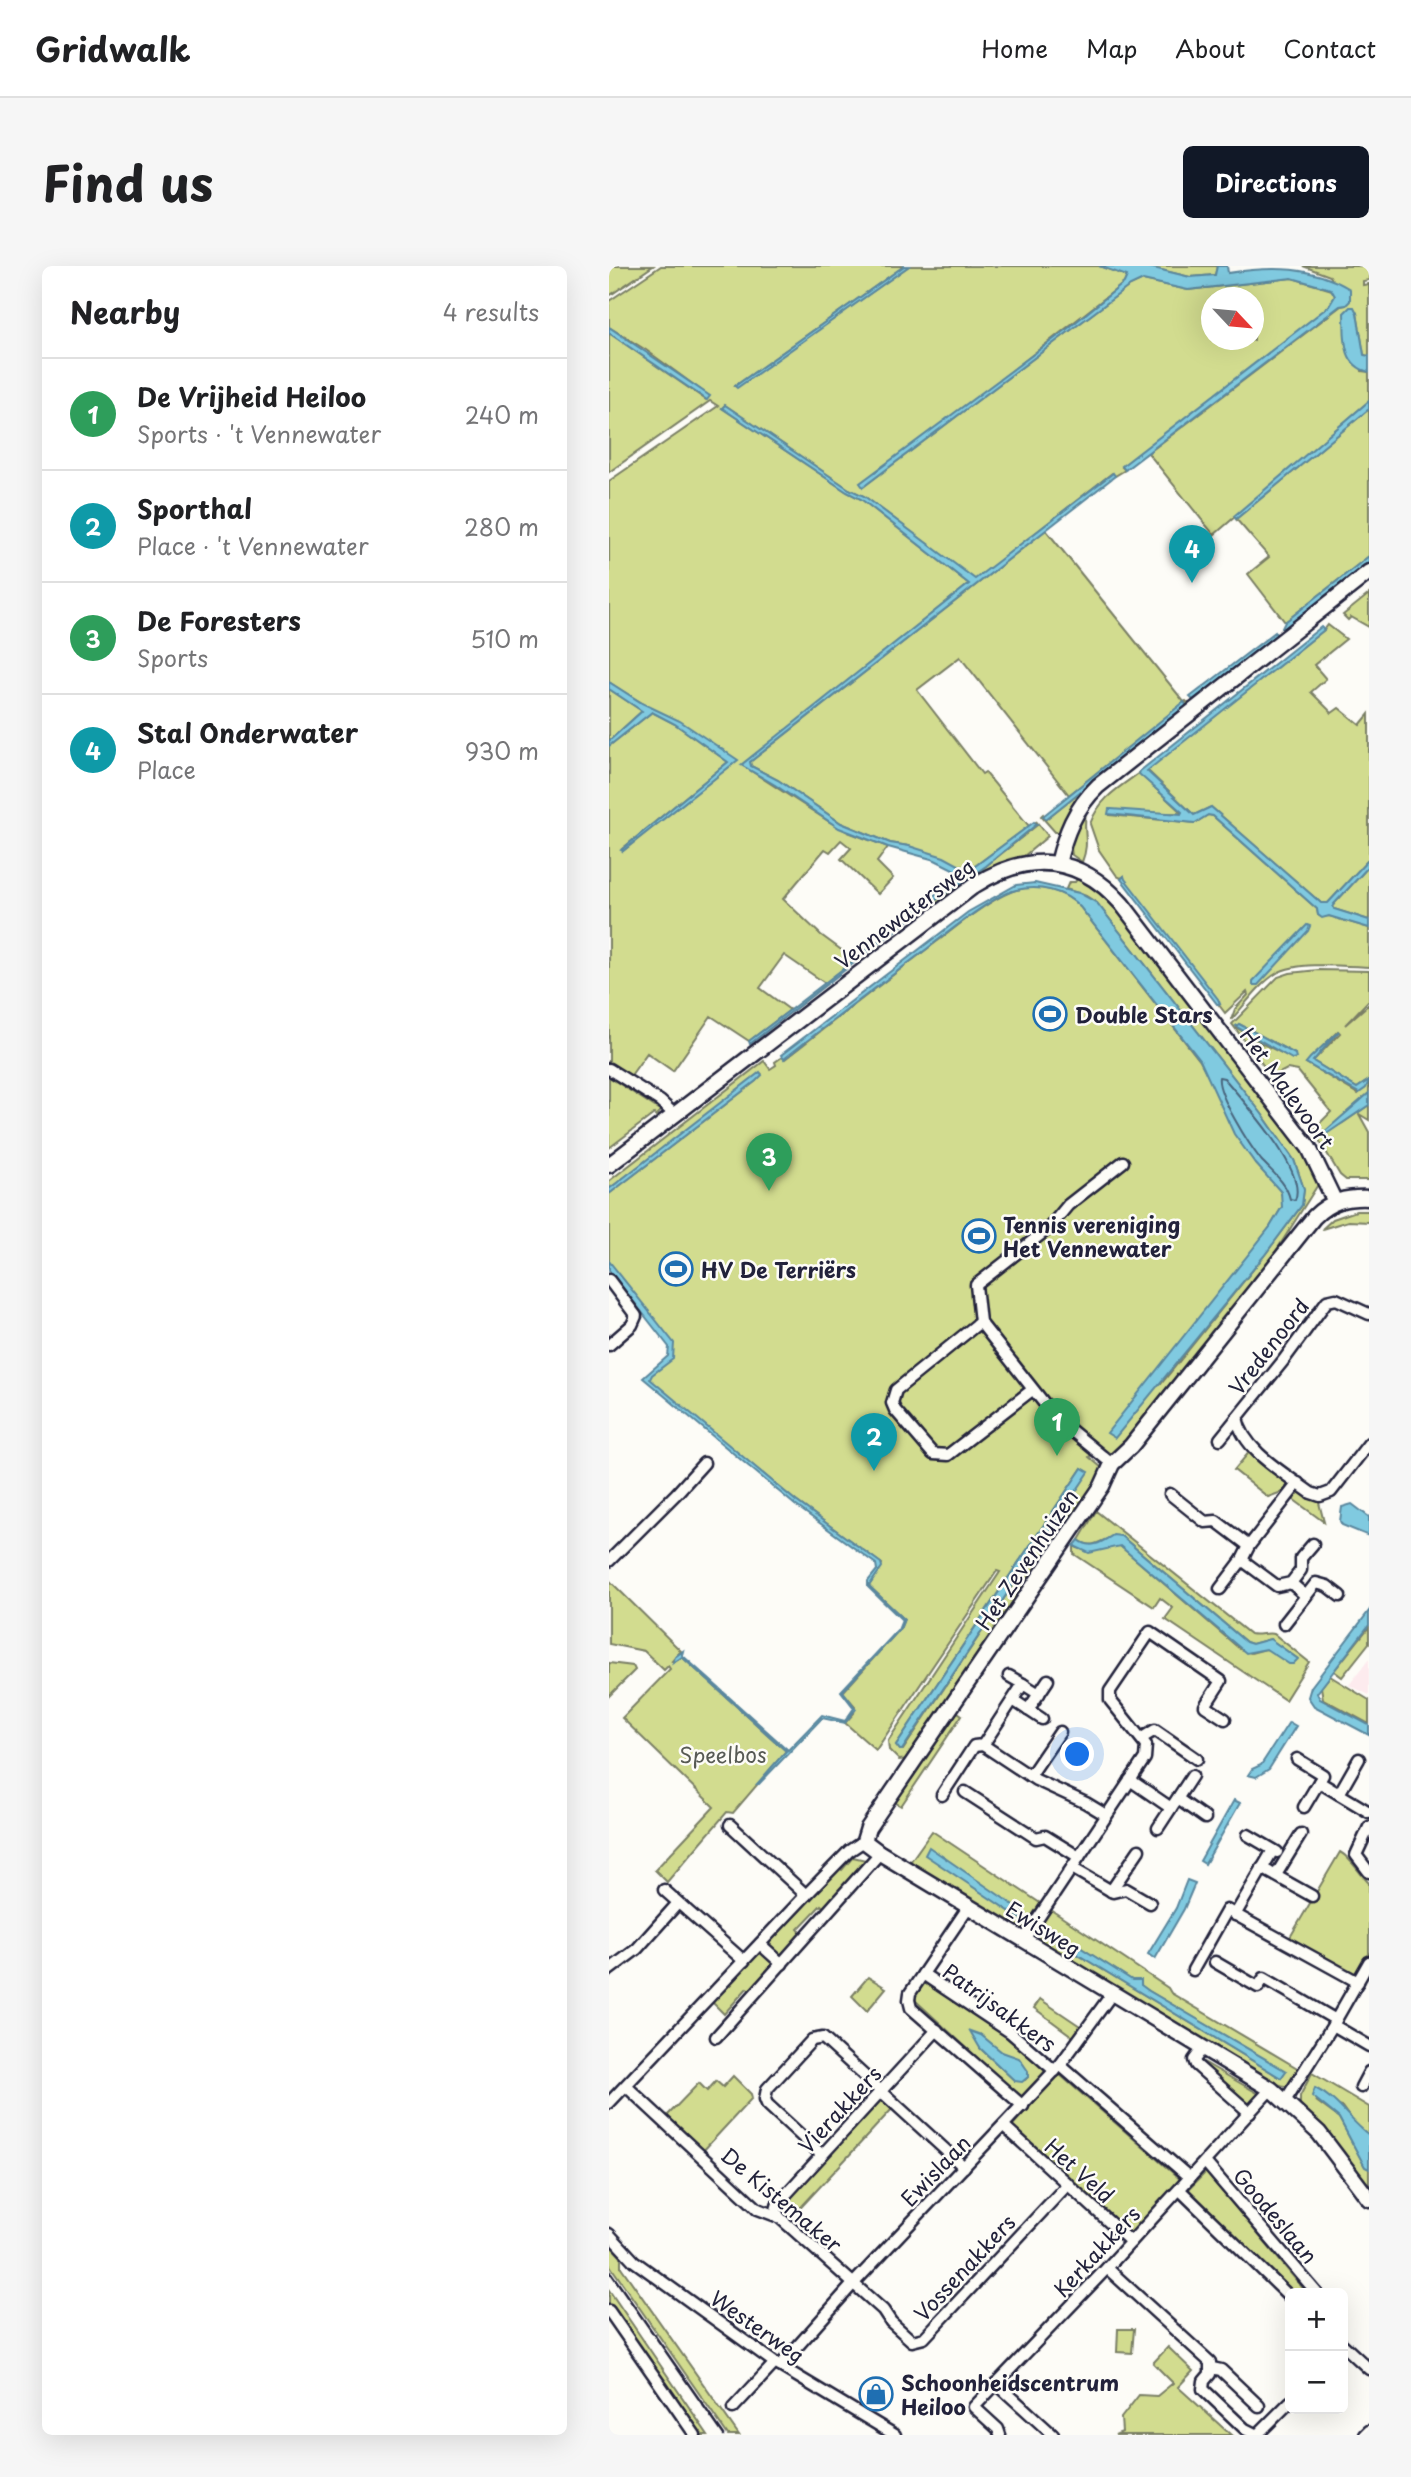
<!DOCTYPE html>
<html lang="en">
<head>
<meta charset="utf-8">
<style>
  body { margin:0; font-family:"Playpen Sans",sans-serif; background:#f6f6f6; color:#202124 }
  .controls { position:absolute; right:21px; bottom:21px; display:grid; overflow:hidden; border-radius:10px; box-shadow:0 7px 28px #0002 }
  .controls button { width:63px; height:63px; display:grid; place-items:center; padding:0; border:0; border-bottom:2px solid #e0e0e0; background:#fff; color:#202124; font:35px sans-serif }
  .compass { position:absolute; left:592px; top:21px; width:63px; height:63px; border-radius:50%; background:#fff; box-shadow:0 7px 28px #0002; rotate:116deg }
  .you { position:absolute; left:469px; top:1489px; width:24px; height:24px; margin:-18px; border:5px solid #fff; border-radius:50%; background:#1a73e8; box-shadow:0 0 0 10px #1a73e833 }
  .badge { display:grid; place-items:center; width:46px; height:46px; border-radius:50%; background:#111827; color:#fff; font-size:23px; font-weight:700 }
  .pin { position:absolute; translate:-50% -58px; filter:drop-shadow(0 2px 4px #0008) }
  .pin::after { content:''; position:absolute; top:37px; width:24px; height:21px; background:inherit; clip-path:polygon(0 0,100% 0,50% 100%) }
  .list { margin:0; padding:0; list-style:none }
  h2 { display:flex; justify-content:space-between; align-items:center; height:91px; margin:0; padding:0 28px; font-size:30px }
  h2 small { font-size:23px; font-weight:400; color:#757577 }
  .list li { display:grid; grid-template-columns:46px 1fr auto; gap:21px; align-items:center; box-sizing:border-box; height:112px; padding:0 28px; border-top:2px solid #e0e0e0 }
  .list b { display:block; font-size:26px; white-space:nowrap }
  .list p { margin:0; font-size:23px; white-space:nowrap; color:#757577 }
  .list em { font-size:23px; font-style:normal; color:#757577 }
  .map { position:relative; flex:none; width:760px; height:2169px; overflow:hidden; border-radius:10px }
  header { display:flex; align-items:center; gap:42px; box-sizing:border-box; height:98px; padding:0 35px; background:#fff; border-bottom:2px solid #e0e0e0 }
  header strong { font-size:33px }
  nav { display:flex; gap:38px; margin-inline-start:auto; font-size:24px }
  .intro { display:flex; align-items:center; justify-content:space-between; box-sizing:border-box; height:168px; padding:0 42px }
  h1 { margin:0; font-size:49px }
  .button { padding:18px 32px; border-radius:10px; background:#111827; color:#fff; font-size:24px; font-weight:700 }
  main { display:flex; gap:42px; padding:0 42px }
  aside { flex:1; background:#fff; border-radius:10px; box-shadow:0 7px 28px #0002 }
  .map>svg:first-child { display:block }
</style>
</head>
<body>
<header>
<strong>Gridwalk</strong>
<nav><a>Home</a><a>Map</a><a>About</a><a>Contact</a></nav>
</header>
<div class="intro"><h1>Find us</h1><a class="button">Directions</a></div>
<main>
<aside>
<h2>Nearby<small>4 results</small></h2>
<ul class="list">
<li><span class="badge" style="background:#2e9e5b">1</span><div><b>De Vrijheid Heiloo</b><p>Sports · 't Vennewater</p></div><em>240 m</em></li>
<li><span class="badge" style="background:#0f9aa8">2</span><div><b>Sporthal</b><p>Place · 't Vennewater</p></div><em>280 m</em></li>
<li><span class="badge" style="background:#2e9e5b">3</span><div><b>De Foresters</b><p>Sports</p></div><em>510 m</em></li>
<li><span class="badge" style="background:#0f9aa8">4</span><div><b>Stal Onderwater</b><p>Place</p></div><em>930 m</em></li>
</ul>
</aside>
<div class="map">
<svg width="760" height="2169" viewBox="0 0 760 2169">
  <rect width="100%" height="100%" fill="#fdfcf7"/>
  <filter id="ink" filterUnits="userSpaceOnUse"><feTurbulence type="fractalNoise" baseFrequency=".0143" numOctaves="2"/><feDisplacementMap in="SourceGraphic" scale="14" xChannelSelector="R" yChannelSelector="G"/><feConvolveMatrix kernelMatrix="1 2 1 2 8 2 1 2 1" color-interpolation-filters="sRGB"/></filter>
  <g filter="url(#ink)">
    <!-- built -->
    <polygon fill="#fdebee" points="760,1393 760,1429 740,1419"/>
    <!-- green -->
    <g fill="#d2dc8f" stroke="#7a7f65" stroke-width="2" fill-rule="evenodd">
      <polygon points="0,0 44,0 0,30"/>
      <path d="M52,0H295L126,120L128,121L300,0H490L518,10L515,17L254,221L519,21L534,14L579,24L683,12L723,24L726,30L721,40L513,201L516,204L506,210L503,207L366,314L255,230L240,223L116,139L113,142L238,226L252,233L360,318L133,499L219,555L239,566L279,581L268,596L284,612L269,628L232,593L242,582L232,574L221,586L216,583L174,633L212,669L246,694L216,717L175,689L151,722L181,744L140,775L102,750L64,805L38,787L20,812L0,800V480L43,446L66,458L119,496L13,583L14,585L122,499L126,493C85,465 41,444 0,416V215L109,140L101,135L0,206V67L97,134L100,130L37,84L0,61V35ZM603,32H645V74H603Z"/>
      <polygon points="536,0 608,0 606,9 581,11"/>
      <polygon points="694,0 760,0 760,14 754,15 754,19 760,18 760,90 755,89 748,47 745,42 753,105 760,106 760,135 605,269 539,187 732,40 737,39 721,10"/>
      <polygon points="760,143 760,290 676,356 639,308 660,291 627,253"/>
      <polygon points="437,264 575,436 577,435 581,439 515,494 454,566 446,566 432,550 434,548 437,553 578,440 576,437 460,529 351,391 308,424 373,508 376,506 420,560 362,603 357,603 300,580 281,577 232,557 169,514 142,500 141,496"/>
      <polygon points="760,328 760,361 742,351 739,354 734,349"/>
      <polygon points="719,359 737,373 705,399 717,413 702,426 723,447 730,442 751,459 760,448 760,593 719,637 712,637 602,541 585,549 538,504 715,364"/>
      <polygon points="0,423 33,445 0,475"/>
      <path d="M530,507L573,547L500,549L586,557L599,549L604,550L708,643L709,649L712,651L720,650L760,662V701C736,700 689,695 668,707C650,718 636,739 622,754L626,743L639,729L638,726L616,747L515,613V610L512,612L508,610L490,584L481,558C490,533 509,522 530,507Z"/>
      <path d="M478,541C472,565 482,574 473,596L463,589C459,571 470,556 478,541Z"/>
      <polygon points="427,555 439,570 415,590 400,593 375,607 322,647 314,643 377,600 428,559"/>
      <polygon points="760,600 760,654 725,643 724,639"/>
      <path d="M469,612L486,620L503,634L687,868L710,917L657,1001L513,1185L501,1188L488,1180L493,1196L482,1189L480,1191L493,1202L492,1210L301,1493L290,1494L280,1484L279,1475L391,1306L388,1305L267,1484L236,1457L245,1447L246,1440L234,1426L291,1363L295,1353L260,1320L273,1298L187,1235L37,1112L59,1093L63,1083L0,999V928L147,815L153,807L0,923V915L155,795L161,803L167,799L166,796L173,791L176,793C227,753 278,713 330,674C349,659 384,631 407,624C429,618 455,624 471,641L591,795L646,897L670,922L673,930V941L661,961L615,1021L552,1118L655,990L693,939L695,923L685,894L653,848L488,637L477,630L457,623L460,616H466ZM473,1202L479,1206L294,1484H291L287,1479Z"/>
      <path d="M709,704L760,705V734L736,759L760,738V814L748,822L704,795L731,767L729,765L697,797L749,828L760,817V827L715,867L734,857L760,839V854L750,848L760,866V914H737L731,909L704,864L722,846L689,805L678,803L663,811L623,758L669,711L681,707ZM630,758L686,788L685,793L654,778L628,762Z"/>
      <polygon points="0,811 52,845 47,850 45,848 0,882"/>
      <polygon points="747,945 760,945 760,956 739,955 713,963 724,953"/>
      <polygon points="642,1184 677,1214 678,1219 673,1226 659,1231 625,1204"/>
      <polygon points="689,1223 709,1233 715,1256 681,1231"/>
      <path d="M487,1245L641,1368C649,1370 658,1366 665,1368L700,1396L676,1434L556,1353L564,1342L551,1332L545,1341L465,1288V1280C478,1289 497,1281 511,1280L631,1383L642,1387L657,1383L689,1393L661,1373L643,1378L637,1376L512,1270C495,1268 487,1287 470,1274Z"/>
      <polygon points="0,1314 72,1385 63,1395 66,1396 73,1391 177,1485 124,1547 118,1546 58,1616 46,1604 105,1541 13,1452 61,1403 59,1400 55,1404 35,1385 0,1378"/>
      <polygon points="760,1361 760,1377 733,1411 725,1405"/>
      <polygon points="0,1397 24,1400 26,1404 0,1430"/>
      <polygon points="721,1410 760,1434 760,1458 714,1433 712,1421"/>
      <polygon points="346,1444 353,1449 292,1540 284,1535"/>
      <polygon points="323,1565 434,1639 418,1662 409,1665 299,1599"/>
      <path d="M731,1586C742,1592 750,1607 760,1617V1688L747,1710L680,1673Z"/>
      <polygon points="244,1591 261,1595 218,1645 212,1639 189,1663 195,1670 172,1694 155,1679 230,1602 233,1604"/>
      <path d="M442,1644L559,1722L562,1727L690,1803L679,1821L664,1817L433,1681C424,1667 433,1656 442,1644ZM439,1661L540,1725L676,1805L672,1812L435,1668Z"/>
      <polygon points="151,1683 169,1698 143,1725 138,1722 115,1748 102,1735"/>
      <polygon points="259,1711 277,1722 258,1745 243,1730"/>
      <path d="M314,1716L398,1769L436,1803L435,1809L413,1833L307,1735L305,1728ZM372,1769C378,1774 384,1781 390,1785C408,1795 413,1789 419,1811L416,1814L406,1815L371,1782Z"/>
      <polygon points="431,1733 474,1762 467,1773 425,1742"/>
      <polygon points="591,1794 650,1828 650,1832 642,1842 636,1840 635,1835 589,1796"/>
      <polygon points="703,1807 760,1841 760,1869 746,1859 733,1841 707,1835 730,1852 756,1900 760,1903 760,1927 691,1842 691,1830"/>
      <polygon points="450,1808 572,1914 523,1970 403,1860"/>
      <polygon points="124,1810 142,1828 143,1832 93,1886 56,1852 90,1817 98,1825 107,1815 114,1821"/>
      <polygon points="273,1833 284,1842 182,1952 175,1945 175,1938"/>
      <polygon points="597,1906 698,2027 683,2027 577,1926"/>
      <polygon points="0,1978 12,1991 12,2001 130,2169 119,2169 0,1998"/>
      <polygon points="0,2024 99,2169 89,2169 0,2038"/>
      <polygon points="509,2063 525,2063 523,2087 508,2086"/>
      <polygon points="559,2081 584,2105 569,2121 622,2169 506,2169 513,2166 512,2152 530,2129 548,2130 564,2117 544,2097"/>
    </g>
    <!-- water -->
    <g fill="#80cae0" stroke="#5a879e" stroke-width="2">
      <polygon points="295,0 300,0 128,122 126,120"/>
      <path d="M490,0H536L581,11L606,9L608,0H618L619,7C663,0 703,0 741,23V35L737,39L731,40L516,204L513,200L720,40L726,30L722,23L683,12L579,24L534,14L519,21L254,221L251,217L457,64L515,17L518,10Z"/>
      <path d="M741,41H745L748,47L755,89L760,90V106C732,99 736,70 735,47Z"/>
      <polygon points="0,61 101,130 98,134 0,67"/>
      <polygon points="760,135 760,143 627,253 625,250"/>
      <path d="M116,139L240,223L255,230L366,313L504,207L506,210L141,496L142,500L169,514L232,557L281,577L300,580L335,591L357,603H362L425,556L428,558L377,600L314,643L141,778L140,775C209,723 278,669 345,613L346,610L344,603L326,594L279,581L230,562L166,519L132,499L360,318L252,233L238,226L113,142Z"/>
      <polygon points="760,290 760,298 676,365 673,362 676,356"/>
      <polygon points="712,361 715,364 538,505 585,549 602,541 712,637 719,637 760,593 760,600 724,639 725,643 760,654 760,662 720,650 713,652 709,649 708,643 604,550 599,549 586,557 499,548 500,543 502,543 572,548 573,546 530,508 531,505"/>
      <polygon points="666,366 668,370 584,434 581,431"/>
      <polygon points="0,416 33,437 71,455 129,494 14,585 12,584 119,496 66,458 43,446 0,480 0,475 33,445 0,423"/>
      <polygon points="575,436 578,440 437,553 434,550"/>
      <polygon points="515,610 516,613 609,733 611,738 608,738 512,613"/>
      <path d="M426,617L470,627L488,637L653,848L685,894L695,923L693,939L655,990L506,1172L498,1167L661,961L673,941L672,926L646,897L625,868L591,794L471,641C455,624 430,619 407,624C383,630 340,666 319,682C270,719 223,755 175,793L172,789L359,646L407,619Z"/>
      <polygon points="698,659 701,660 699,665 649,719 644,719 644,715"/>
      <polygon points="630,758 686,788 687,792 683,793 628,761 627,760"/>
      <polygon points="730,765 704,795 748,822 760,814 757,822 750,827 697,797 701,792"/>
      <polygon points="151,806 153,809 147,815 0,928 0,923"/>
      <polygon points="760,827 760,839 713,871 714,867"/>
      <polygon points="0,995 65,1077 64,1093 43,1109 41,1113 187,1235 272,1297 273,1301 260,1320 295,1353 291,1363 234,1425 247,1443 236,1457 213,1452 150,1518 148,1518 177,1485 73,1391 64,1397 66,1391 74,1385 73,1389 179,1484 213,1449 236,1455 245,1442 232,1425 289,1364 293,1354 259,1321 259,1315 268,1304 267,1298 186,1239 34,1112 59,1090 60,1081 0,1004"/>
      <polygon points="473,1202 480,1206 293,1484 291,1484 287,1479"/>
      <polygon points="743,1238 760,1251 760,1270 733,1259 731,1255 733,1241"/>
      <path d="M504,1269L512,1270L637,1376L643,1378L661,1373L689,1393L684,1398H680L657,1383L637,1387L511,1280L480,1287L465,1280L470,1274C482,1284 493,1276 504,1269Z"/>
      <polygon points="760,1345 760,1359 708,1427 711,1433 760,1459 760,1469 705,1440 699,1431 702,1421"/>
      <polygon points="680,1456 687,1460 660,1503 647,1511 639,1509 643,1503 652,1499"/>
      <polygon points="625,1534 631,1537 596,1598 591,1595"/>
      <polygon points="320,1581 416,1647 412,1653 316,1589"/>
      <polygon points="578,1614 586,1617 575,1643 546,1693 539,1688 567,1642"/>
      <polygon points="439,1661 523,1714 532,1714 532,1719 540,1725 677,1805 672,1812 435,1668"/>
      <polygon points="361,1765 372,1769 393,1786 410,1792 419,1805 419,1811 413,1816 406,1815 371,1782"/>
      <path d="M706,1822C729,1833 740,1854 760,1869V1903L756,1901L730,1852L703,1830Z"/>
    </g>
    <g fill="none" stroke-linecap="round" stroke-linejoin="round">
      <!-- shore -->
      <path stroke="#48657d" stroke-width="2" d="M610,811L615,812C634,835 699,905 686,934L681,933C677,916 664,907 652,894C641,880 607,827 610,811Z"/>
      <defs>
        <g id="street">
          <polyline points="0,803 51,835 66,849"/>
          <polyline points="0,1014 27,1050 23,1059 0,1079"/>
          <polyline points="371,1056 287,1124 283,1137 286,1144 324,1188 339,1189 423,1124"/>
          <path d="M628,1152C634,1185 677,1208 702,1227L711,1230L722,1226L760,1177"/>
          <polyline points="611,1173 674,1095 718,1035 727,1033 760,1048"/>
          <polyline points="503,1198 446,1151 371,1056 367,1019 440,962 459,939 514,896"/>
          <polyline points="561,1228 596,1256 607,1255 640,1280"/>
          <polyline points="633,1294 668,1320 682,1317 692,1304 692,1292 704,1278"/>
          <polyline points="0,1295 67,1228 95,1197"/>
          <polyline points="611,1323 633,1294 640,1280 689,1217"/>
          <polyline points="697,1330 707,1317 718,1320 731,1330"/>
          <polyline points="675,1358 697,1330 682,1317"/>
          <polyline points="400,1410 414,1418"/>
          <polyline points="404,1434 433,1453"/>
          <polyline points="419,1444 439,1414"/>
          <polyline points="533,1472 546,1464 588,1493"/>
          <polyline points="374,1479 427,1514 477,1537 497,1549"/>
          <polyline points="688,1493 714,1509 695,1541"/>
          <polyline points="421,1510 451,1466"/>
          <polyline points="521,1514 562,1542"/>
          <polyline points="710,1516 760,1546"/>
          <polyline points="356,1526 427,1572 436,1570 470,1591"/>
          <polyline points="730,1528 750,1493"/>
          <polyline points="333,1529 365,1480 374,1479 414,1418 430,1428"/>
          <polyline points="569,1533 596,1552"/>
          <polyline points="121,1559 197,1629"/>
          <polyline points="760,1561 747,1589 760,1606"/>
          <polyline points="549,1562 583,1510"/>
          <polyline points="639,1569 668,1586"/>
          <polyline points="463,1602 504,1626 517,1623 541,1637"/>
          <polyline points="653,1602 703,1630"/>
          <polyline points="667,1609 692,1568"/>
          <polyline points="55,1624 135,1695"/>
          <polyline points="502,1625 530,1584"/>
          <polyline points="360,1640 301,1727 300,1734 302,1742 414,1840"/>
          <polyline points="626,1649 664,1584"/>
          <polyline points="414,1675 536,1492 537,1479 501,1434 501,1425 541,1366 612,1415 596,1440 616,1453"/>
          <polyline points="151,1678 173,1698"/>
          <polyline points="606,1696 649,1721 655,1712 727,1754"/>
          <polyline points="0,1704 28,1683 69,1637"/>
          <polyline points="584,1704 618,1644 749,1716"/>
          <polyline points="314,1708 401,1766 446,1805"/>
          <polyline points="724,1759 760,1780"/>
          <polyline points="107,1771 271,1587"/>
          <polyline points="594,1782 585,1794 587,1799 641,1847"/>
          <polyline points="451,1799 581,1912"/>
          <polyline points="17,1820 149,1943 170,1951 274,2044 282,2056 303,2075 315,2072 459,1918"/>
          <polyline points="752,1821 760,1806"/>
          <polyline points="676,1835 724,1759 760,1696"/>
          <polyline points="0,1837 197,1629 240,1585 255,1575"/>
          <polyline points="395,1860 522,1976"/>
          <polyline points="213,1889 158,1838 156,1833 158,1823 203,1774 214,1772 355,1901"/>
          <polyline points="596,1896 708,2027"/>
          <polyline points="571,1924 681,2031"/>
          <polyline points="170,1951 167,1944 169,1937 328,1764"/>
          <polyline points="0,1968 25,1995 166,2097 286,2169"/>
          <polyline points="498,2002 601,2096 601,2108 595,2115 594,2123 636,2163 648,2169 681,2136"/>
          <polyline points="0,2045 86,2169"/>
          <polyline points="734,2079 760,2103"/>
          <polyline points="171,2100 244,2018 451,1799 502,1729"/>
          <polyline points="603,2102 612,2104 650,2140"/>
          <polyline points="387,2117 444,2169"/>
          <polyline points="124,2142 166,2097"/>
          <polyline points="391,2169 389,2163 365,2141 498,2002 662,1823"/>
          <polyline points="756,2169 760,2165"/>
        </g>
        <g id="secondary">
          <path d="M449,598C456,568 466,542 489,520L760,306"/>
          <path d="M0,899L366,619C420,585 470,589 513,638L700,882L726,936"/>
          <path d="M760,932C737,931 721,935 705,951L522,1180L503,1198L493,1220L259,1562L255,1575L271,1587L662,1823L710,1867L760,1933"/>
        </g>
      </defs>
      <!-- street casing -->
      <use href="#street" stroke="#22223b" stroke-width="15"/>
      <!-- secondary casing -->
      <use href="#secondary" stroke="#22223b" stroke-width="19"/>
      <!-- street -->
      <use href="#street" stroke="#fdfcf7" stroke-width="10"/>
      <!-- secondary -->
      <use href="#secondary" stroke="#fdfcf7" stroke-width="14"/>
      <!-- rail -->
      <polyline stroke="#22223b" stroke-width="2.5" points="0,2004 115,2169"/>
    </g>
  </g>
  <!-- icons -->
  <defs>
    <symbol id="stadium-ring" viewBox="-11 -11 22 22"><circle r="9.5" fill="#fdfcf7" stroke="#1f6fb2" stroke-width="1.5"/><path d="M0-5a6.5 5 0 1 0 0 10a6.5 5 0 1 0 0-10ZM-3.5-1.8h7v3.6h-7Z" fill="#1f6fb2"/></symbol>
    <symbol id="shop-ring" viewBox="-11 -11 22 22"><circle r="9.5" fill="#fdfcf7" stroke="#1f6fb2" stroke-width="1.5"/><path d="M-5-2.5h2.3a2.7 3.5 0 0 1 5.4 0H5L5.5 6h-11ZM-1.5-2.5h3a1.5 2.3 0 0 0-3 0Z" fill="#1f6fb2"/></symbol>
  </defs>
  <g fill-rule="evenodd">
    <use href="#stadium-ring" x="422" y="729" width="38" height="38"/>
    <use href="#stadium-ring" x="351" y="951" width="38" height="38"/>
    <use href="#stadium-ring" x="48" y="984" width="38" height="38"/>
    <use href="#shop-ring" x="248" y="2109" width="38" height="38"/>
  </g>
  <g text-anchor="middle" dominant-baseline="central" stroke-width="5" stroke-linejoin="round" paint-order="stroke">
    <!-- street labels -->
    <g font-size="21" fill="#22223b" stroke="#fdfcf7">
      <text transform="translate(295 647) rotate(-37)">Vennewatersweg</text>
      <text transform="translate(679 822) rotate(54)">Het Malevoort</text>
      <text transform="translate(659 1080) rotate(-52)">Vredenoord</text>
      <text transform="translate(417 1293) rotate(-56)">Het Zevenhuizen</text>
      <text transform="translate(435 1662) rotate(32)">Ewisweg</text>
      <text transform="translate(391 1741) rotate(36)">Patrijsakkers</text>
      <text transform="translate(230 1843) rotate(-47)">Vierakkers</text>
      <text transform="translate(326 1904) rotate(-46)">Ewislaan</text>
      <text transform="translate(471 1904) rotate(42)">Het Veld</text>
      <text transform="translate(173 1933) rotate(40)">De Kistemaker</text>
      <text transform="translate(667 1949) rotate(50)">Goodeslaan</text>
      <text transform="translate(487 1985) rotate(-47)">Kerkakkers</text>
      <text transform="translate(355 2001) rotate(-47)">Vossenakkers</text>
      <text transform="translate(149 2060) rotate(35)">Westerweg</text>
    </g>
    <!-- poi labels -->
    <g font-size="21" font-weight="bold" fill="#22223b" stroke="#fdfcf7" text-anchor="start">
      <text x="466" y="748">Double Stars</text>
      <text x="394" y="958">Tennis vereniging<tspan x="394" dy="24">Het Vennewater</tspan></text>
      <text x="92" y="1003">HV De Terriërs</text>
      <text x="292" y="2116">Schoonheidscentrum<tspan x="292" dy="24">Heiloo</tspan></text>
    </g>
    <!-- park labels -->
    <g font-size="21" fill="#575a54" stroke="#fdfcf7">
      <text x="114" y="1488">Speelbos</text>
    </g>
  </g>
</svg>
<div class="controls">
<button>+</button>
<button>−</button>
</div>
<svg class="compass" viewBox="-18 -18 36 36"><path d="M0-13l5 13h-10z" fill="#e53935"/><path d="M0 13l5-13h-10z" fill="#757577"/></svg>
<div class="you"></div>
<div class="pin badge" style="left:448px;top:1190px;background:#2e9e5b">1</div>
<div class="pin badge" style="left:265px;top:1205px;background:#0f9aa8">2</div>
<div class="pin badge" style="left:160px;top:925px;background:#2e9e5b">3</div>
<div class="pin badge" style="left:583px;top:317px;background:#0f9aa8">4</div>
</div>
</main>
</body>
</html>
